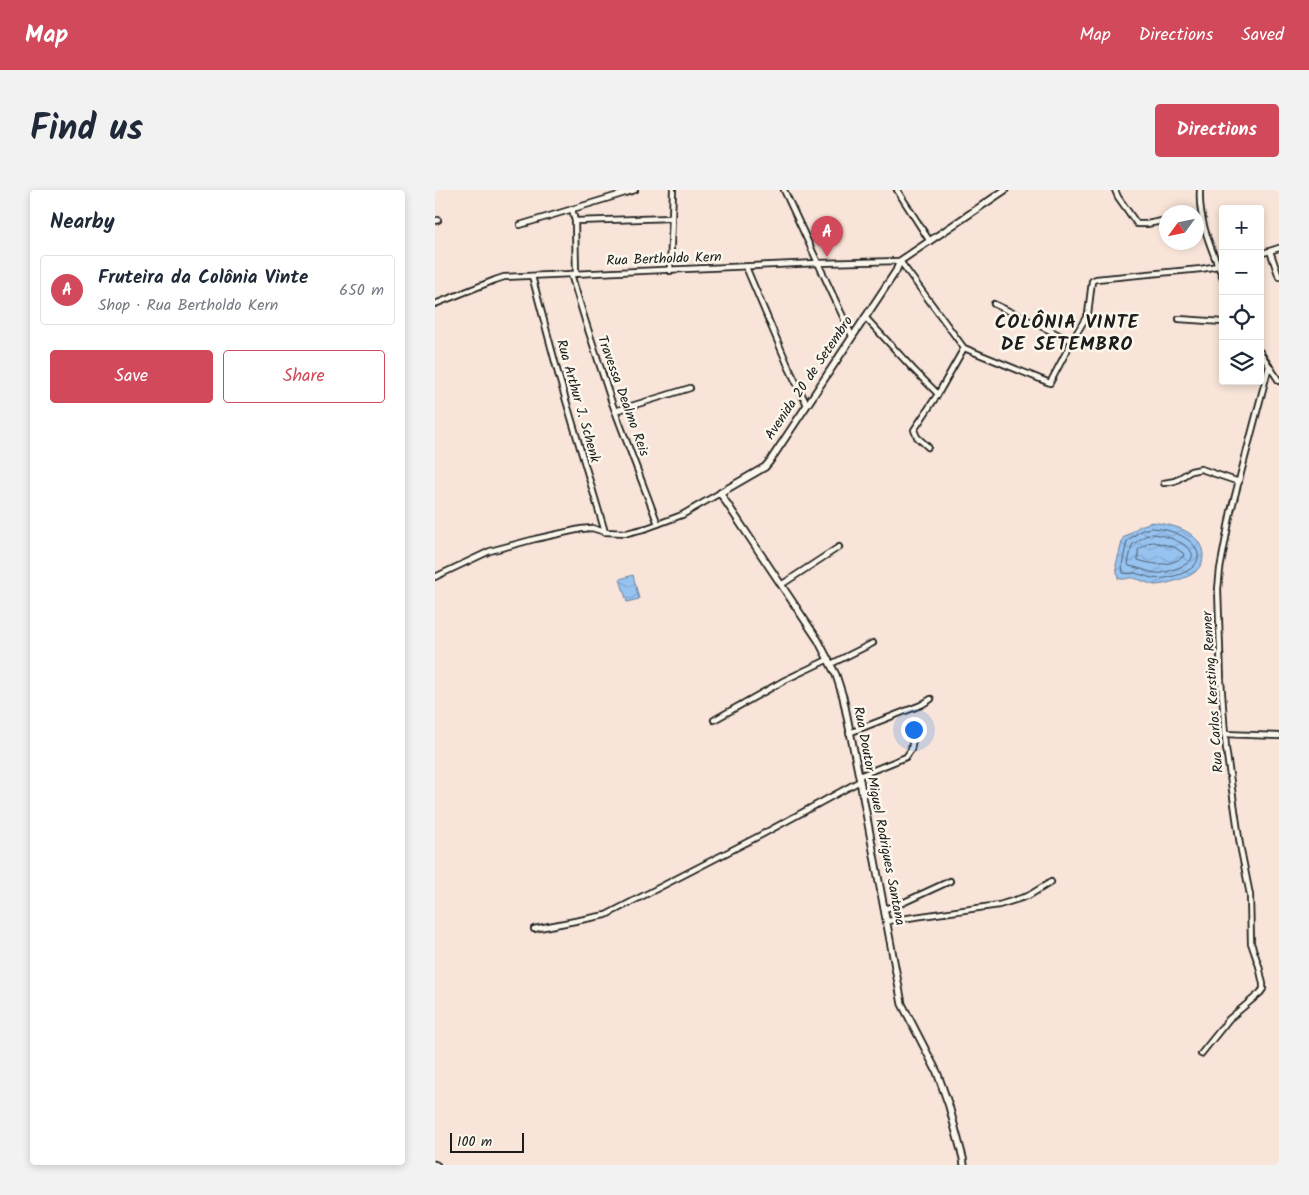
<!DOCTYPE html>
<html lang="en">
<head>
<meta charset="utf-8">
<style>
  body { margin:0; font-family:Kalam,sans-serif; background:#f2f2f3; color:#1f2937 }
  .controls { position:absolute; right:15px; top:15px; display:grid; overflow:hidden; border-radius:5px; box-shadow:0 2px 8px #0003 }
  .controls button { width:45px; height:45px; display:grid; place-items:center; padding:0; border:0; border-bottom:1px solid #e0e1e3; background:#fff; color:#1f2937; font:25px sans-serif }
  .compass { position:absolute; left:724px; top:15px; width:45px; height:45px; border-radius:50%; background:#fff; box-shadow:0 2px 8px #0003; rotate:237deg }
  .scale { position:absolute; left:15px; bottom:12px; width:74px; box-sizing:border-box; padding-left:5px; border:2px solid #1c1c1c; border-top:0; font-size:14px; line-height:18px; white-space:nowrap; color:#1c1c1c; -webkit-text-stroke:4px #fbf7ec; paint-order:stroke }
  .you { position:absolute; left:478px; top:539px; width:18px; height:18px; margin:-12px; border:4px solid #fff; border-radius:50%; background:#1a73e8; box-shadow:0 0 0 8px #1a73e833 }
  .badge { display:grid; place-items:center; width:32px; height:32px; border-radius:50%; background:#d1495b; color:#fff; font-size:16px; font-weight:700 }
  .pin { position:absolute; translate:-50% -41px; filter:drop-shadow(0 1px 2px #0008) }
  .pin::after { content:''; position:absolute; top:26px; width:18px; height:15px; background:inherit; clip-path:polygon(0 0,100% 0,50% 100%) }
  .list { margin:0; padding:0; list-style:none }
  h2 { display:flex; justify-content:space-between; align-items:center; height:65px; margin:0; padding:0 20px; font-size:21px }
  h2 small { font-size:16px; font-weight:400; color:#747a83 }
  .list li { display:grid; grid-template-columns:32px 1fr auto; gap:15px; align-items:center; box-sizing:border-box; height:70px; margin:0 10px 10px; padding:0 10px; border:1px solid #e0e1e3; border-radius:5px }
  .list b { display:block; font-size:19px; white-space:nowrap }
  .list p { margin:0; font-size:16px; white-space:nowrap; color:#747a83 }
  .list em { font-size:16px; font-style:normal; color:#747a83 }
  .actions { display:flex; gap:10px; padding:15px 20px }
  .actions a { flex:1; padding:11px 0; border:1px solid #d1495b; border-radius:5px; text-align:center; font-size:18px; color:#d1495b }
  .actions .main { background:#d1495b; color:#fff }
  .icon { flex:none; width:28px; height:28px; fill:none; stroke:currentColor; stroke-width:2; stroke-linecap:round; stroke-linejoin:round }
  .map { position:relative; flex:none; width:844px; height:975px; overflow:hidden; border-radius:5px }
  header { display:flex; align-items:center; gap:30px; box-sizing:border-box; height:70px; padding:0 25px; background:#d1495b; color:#fff }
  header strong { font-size:24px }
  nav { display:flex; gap:28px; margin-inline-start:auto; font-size:18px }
  .intro { display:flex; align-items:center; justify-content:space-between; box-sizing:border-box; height:120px; padding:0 30px }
  h1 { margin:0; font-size:35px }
  .button { padding:12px 22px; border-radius:5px; background:#d1495b; color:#fff; font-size:18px; font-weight:700 }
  main { display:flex; gap:30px; padding:0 30px }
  aside { flex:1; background:#fff; border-radius:5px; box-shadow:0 2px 8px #0003 }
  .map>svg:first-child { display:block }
</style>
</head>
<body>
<header>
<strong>Map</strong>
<nav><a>Map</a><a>Directions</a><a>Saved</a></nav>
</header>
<div class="intro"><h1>Find us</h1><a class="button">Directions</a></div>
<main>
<aside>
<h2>Nearby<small></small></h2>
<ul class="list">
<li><span class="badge">A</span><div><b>Fruteira da Colônia Vinte</b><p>Shop · Rua Bertholdo Kern</p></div><em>650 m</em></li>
</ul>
<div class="actions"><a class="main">Save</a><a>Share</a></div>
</aside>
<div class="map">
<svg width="844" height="975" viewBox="0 0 844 975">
  <defs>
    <pattern id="water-waves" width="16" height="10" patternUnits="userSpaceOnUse" patternTransform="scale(1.25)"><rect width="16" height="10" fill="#97c3f1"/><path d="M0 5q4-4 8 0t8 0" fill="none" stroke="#82a7ce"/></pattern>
  </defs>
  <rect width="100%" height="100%" fill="#f8e4d8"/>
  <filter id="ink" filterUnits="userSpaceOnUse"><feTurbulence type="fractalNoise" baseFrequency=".02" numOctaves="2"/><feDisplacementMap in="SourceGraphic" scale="10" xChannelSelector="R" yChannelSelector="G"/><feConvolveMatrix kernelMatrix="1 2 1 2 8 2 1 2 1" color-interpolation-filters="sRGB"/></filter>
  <g filter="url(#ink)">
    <!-- water -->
    <g fill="url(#water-waves)" stroke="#66809c">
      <path d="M717,332C730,334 743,336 754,343C768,352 774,370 760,382C755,386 749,388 743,390C736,392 727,395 720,395C713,394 705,389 698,388C692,387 689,391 683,388L681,375L688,348L705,336Z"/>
      <polygon points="198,385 204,409 192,412 185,389"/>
    </g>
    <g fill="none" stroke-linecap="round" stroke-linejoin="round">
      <!-- shore -->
      <g stroke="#4d5f71" stroke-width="1">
        <path d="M717,338C761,340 788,378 730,388C719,390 711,386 700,383C696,383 692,384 688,383L687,375L692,351L707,340Z"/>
        <path d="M718,344C739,346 781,365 740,379C734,381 727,384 721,383C712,382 703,377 694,376L693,374L697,355L710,346Z"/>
        <path d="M719,352L739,357L748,363L749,366C735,377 718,375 703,370V360L713,353Z"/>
      </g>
      <defs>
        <g id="minor">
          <polyline points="349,0 417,146"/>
          <polyline points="462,0 494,50"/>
          <polyline points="680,0 683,7 702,34 712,34 732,30"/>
          <path d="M765,0C763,31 777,60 788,88"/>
          <polyline points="137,19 140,31 141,84"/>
          <polyline points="0,31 3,30"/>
          <polyline points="140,31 237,28"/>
          <polyline points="85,35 200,0"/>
          <polyline points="835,61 844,87"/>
          <polyline points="825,64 844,58"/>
          <polyline points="311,77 354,178 372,215"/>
          <polyline points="235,81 238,0"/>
          <polyline points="136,84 150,130 177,213 223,334"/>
          <polyline points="97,86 124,187 170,342"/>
          <polyline points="0,114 60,90 69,87 383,73 465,71 529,158 615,193 637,151 653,124 657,91 661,89 766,79 788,75"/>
          <polyline points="559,114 637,151"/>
          <polyline points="430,127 478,179 503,204"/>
          <polyline points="744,129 788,132"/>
          <polyline points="825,162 844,191"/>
          <polyline points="180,221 255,198"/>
          <polyline points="493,257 482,247 479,240 503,204 529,158"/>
          <polyline points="729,293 740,291 756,281 766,279 804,292"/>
          <polyline points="0,387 55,361 100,349 146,339 157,338 170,342 192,343 212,338 247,325 285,303"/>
          <polyline points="346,395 404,357"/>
          <polyline points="396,474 438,453"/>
          <polyline points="279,530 350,490 394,469"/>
          <polyline points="414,543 486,515 496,509"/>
          <polyline points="789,544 844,546"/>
          <polyline points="424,586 471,567 476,560 478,549"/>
          <polyline points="449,719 463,715 515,691"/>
          <polyline points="452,731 564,715 593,706 616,692"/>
          <polyline points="99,739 171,725 326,645 425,591"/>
          <polyline points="766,864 794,829 825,803 828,799 828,794 824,776 816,753 815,705 805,655 791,558 786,490 783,399 785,379 796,321 834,176"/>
          <polyline points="0,974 2,975"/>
        </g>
        <polyline id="tertiary" points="529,975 528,968 514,916 502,882 467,814 425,591 408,507 401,485 383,450 285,303 330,277 335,271 461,81 465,71 570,0"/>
      </defs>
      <!-- minor casing -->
      <use href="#minor" stroke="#1c1c1c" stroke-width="8"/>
      <!-- tertiary casing -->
      <use href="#tertiary" stroke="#1c1c1c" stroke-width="9"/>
      <!-- minor -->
      <use href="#minor" stroke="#fbf7ec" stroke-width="4.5"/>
      <!-- tertiary -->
      <use href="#tertiary" stroke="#fbf7ec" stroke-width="5.5"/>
    </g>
  </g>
  <g text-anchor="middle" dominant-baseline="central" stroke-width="5" stroke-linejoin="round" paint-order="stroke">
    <!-- street labels -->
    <g font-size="14" fill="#1c1c1c" stroke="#fbf7ec">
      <text transform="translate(229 69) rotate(-2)">Rua Bertholdo Kern</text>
      <text transform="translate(374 188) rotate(-56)">Avenida 20 de Setembro</text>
      <text transform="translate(188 206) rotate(70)">Travessa Dealmo Reis</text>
      <text transform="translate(143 211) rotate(74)">Rua Arthur J. Schenk</text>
      <text transform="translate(778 502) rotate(-94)">Rua Carlos Kersting Renner</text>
      <text transform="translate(444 626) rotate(79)">Rua Doutor Miguel Rodrigues Santana</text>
    </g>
    <!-- district labels -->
    <g font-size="19" font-weight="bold" letter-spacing="1" fill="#1c1c1c" stroke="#fbf7ec">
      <text x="632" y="133">COLÔNIA VINTE<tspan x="632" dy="22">DE SETEMBRO</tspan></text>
    </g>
  </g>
</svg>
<div class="controls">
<button>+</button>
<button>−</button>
<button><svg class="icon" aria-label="locate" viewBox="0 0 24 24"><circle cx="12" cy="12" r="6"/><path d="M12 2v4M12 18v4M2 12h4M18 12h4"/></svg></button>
<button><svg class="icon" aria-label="layers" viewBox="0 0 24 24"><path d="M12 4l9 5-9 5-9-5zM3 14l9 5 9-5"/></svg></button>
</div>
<svg class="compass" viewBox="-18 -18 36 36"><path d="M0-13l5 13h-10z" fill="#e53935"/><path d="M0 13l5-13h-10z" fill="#747a83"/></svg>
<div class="scale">100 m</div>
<div class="you"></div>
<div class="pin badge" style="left:392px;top:67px">A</div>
</div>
</main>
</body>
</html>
